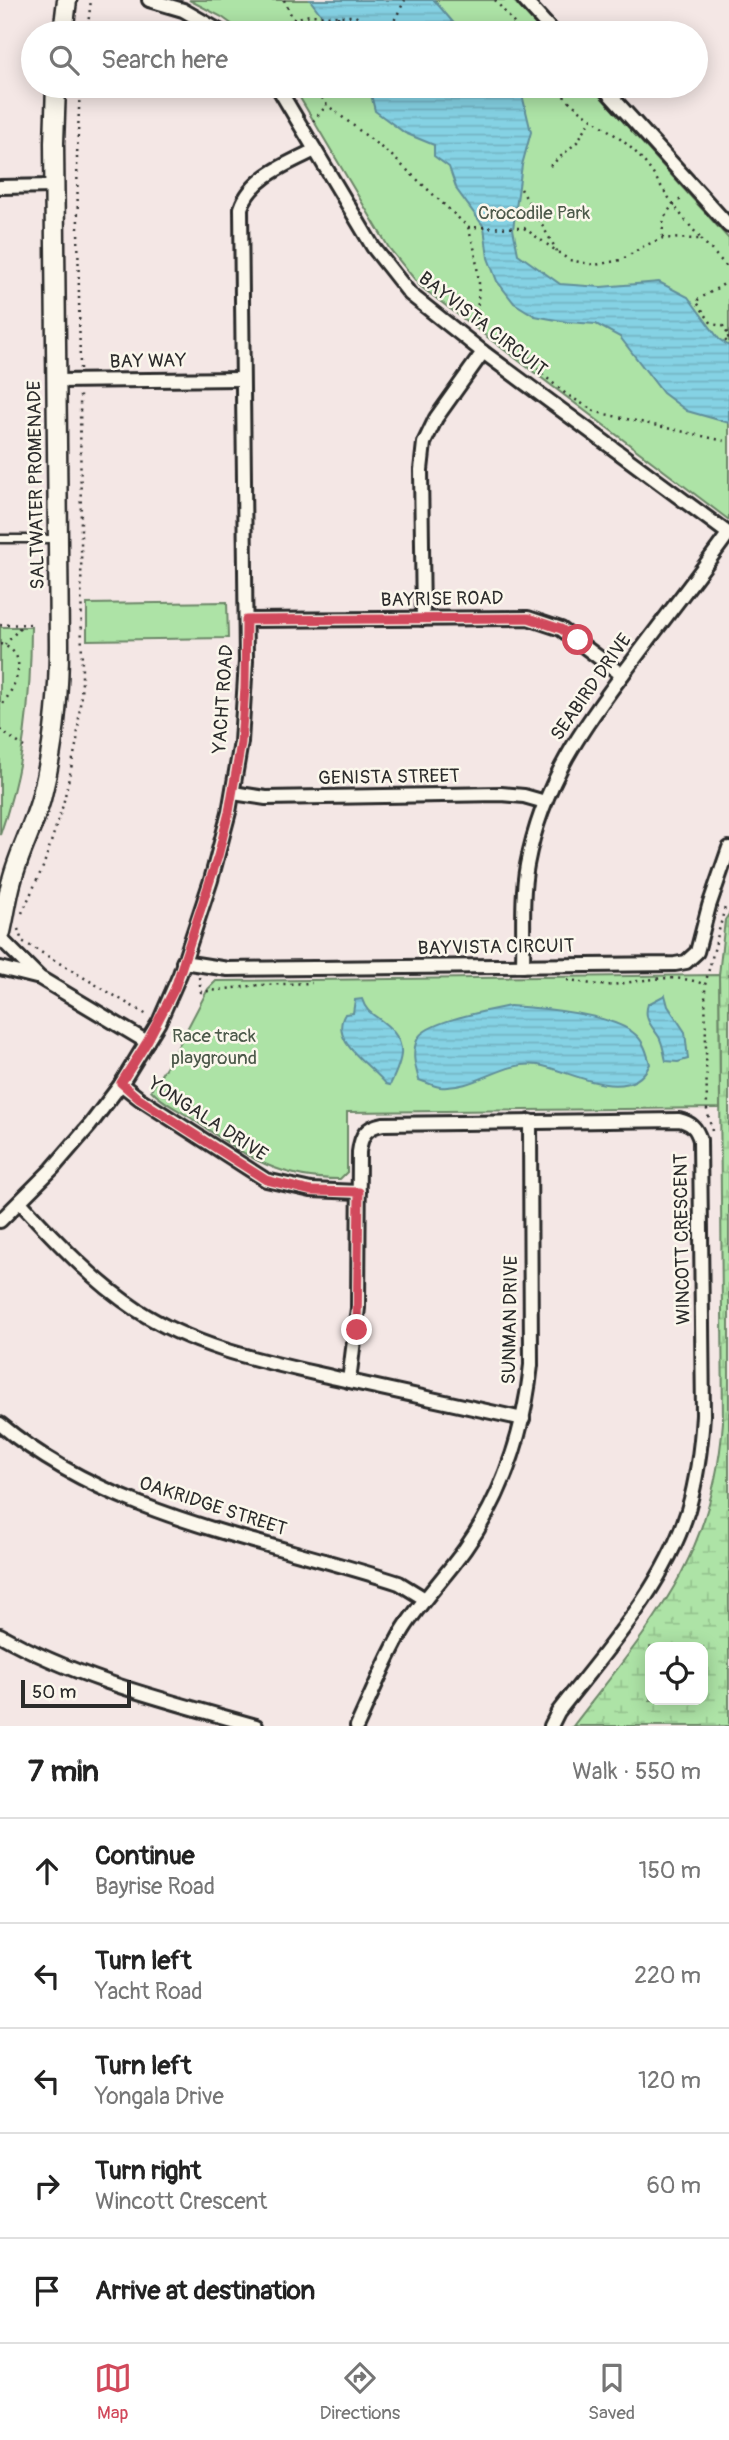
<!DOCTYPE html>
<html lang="en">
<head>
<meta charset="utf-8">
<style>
  body { margin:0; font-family:Pangolin,sans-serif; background:#f2f2f2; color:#222 }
  .controls { position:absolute; right:21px; bottom:21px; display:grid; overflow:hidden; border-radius:14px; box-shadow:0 4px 18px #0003 }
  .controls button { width:63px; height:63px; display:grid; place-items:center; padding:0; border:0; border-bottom:2px solid #e0e0e0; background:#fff; color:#222; font:35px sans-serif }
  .scale { position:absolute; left:21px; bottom:18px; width:110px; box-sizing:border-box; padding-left:7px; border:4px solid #2b2b2b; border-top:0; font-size:19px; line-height:24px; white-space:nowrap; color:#2b2b2b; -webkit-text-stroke:5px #fbf7ec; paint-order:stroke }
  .stop { position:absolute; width:21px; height:21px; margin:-16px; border:5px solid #d1495b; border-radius:50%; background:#fff }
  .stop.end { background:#d1495b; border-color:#fff; box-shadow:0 2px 7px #0008 }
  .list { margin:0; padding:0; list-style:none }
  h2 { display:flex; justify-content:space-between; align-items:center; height:91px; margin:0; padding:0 28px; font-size:30px }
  h2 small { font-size:23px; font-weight:400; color:#767676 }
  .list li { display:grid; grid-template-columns:46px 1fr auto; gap:21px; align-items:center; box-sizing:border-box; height:105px; padding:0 28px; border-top:2px solid #e0e0e0 }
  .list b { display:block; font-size:26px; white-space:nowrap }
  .list p { margin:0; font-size:23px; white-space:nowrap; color:#767676 }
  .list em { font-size:23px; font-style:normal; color:#767676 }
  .icon { flex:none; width:38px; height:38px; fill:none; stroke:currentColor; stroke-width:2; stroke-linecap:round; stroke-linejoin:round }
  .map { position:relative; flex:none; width:729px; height:1726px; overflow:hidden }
  .search { position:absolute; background:#fff; box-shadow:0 4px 18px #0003; left:21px; right:21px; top:21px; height:77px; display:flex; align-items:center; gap:18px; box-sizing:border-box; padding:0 24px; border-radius:38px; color:#767676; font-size:26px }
  .sheet { height:616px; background:#fff }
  nav { display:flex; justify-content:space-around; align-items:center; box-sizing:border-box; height:98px; border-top:2px solid #e0e0e0; background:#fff; font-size:19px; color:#767676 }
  nav a { display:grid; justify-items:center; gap:4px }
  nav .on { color:#d1495b }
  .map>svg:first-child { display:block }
</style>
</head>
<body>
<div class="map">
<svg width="729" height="1726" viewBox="0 0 729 1726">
  <defs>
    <pattern id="wetland-marsh" width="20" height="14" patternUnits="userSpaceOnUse" patternTransform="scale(1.75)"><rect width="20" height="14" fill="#ade3a6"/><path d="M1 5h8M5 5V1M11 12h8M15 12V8" fill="none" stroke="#95c38f"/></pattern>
    <pattern id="water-rules" width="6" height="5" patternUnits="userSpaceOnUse" patternTransform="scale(1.75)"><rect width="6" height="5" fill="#85d2e4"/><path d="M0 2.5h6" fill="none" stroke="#73b4c4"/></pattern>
  </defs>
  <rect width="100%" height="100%" fill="#f4e7e5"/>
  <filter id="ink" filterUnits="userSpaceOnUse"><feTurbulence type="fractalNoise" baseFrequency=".0143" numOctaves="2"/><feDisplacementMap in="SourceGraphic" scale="14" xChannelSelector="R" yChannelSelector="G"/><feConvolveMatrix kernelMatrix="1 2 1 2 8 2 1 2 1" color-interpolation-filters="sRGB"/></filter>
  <g filter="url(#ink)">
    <!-- wetland -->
    <path fill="url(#wetland-marsh)" stroke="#6c8768" stroke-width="2" fill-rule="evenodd" d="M729,914V1726H573C652,1623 713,1559 723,1422L719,975L725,920ZM650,1647H703V1700H650Z"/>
    <!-- green -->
    <g fill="#ade3a6" stroke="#6c8768" stroke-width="2">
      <polygon points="189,0 513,0 543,33 244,33 222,17"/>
      <polygon points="293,86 591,86 729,239 729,520 420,286 389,248"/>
      <polygon points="227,602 228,638 87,640 87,604"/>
      <path d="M0,627H31C31,699 24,767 0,835Z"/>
      <path d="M719,975L720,1108L347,1112V1172L340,1179C274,1179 244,1154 191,1118C179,1110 161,1102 151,1090L173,1056L208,989L216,981Z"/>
    </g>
    <!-- water -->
    <g fill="url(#water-rules)" stroke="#618f9a" stroke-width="2">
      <polygon points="310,0 434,0 457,27 468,33 335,33"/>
      <polygon points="369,86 520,86 531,132 522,165 513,229 518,254 560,284 601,287 659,282 688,297 719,339 729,346 729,423 687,411 663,393 620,337 596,324 567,322 535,316 514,303 497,281 488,258 484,227 457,190 449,167 434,156 434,145 405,133 375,111"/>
      <path d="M665,995L668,1006L685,1032L688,1059L678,1062L666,1061C664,1054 663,1044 659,1037C652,1026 643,1019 648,1004Z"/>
      <path d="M362,999C366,1012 373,1014 383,1022C409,1042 403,1059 390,1085L386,1084C372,1065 328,1042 345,1014L353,1013L355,1000Z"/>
      <path d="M510,1006C541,1008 614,1014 636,1035C644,1042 647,1053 650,1064C630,1107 572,1071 538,1065C504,1060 475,1090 440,1087C433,1086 426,1082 419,1080C415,1066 411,1052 418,1038C427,1021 491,1010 510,1006Z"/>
    </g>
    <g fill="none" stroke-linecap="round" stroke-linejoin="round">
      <defs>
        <polyline id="lane" points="0,539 55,539"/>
        <g id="street">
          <polyline points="149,0 183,10 223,33"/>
          <polyline points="524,0 554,33"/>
          <polyline points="277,86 373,247 410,294 483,352 729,534"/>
          <polyline points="602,86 729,226"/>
          <polyline points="0,187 54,186"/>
          <polyline points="55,381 242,379"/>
          <polyline points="423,619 421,470 424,443 436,418 483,352"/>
          <polyline points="246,620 528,618 561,629 622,675"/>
          <polyline points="233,793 266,798 501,794 524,796 545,802"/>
          <polyline points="3,941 40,978 147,1042"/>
          <polyline points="183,962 228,969 675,964 686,962 697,952 709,906 729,848"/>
          <path d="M523,966C524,933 521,898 527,865C542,784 583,726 632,662C664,619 697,577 728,534"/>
          <polyline points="0,968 36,977"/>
          <polyline points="121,1084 140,1099 266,1180 311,1190 359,1192"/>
          <path d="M20,1202C55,1240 93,1281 137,1310C197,1349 267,1362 336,1378C398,1392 460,1405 523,1419"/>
          <path d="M0,1221L52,1169L90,1125L121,1084L159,1022L180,974L211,880L229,812L241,742L246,661L241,208C251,177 289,163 315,150"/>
          <path d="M349,1381L358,1308L359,1152C361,1135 366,1127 383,1124L679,1120C691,1123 696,1127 700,1140L703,1415C701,1448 697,1479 688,1510C664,1587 607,1649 558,1712L551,1726"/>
          <path d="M0,1424C112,1518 264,1539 399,1583L425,1599"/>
          <path d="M0,1635C80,1680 169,1701 256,1726"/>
          <path d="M357,1726C372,1694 385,1660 403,1630C421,1601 445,1577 465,1549C504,1494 524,1431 531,1365L530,1121"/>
        </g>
        <g id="secondary">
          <polyline points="63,33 67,0"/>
          <path d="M1,932C5,915 7,897 12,880C19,853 33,827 41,799C54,749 59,697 59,645L54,143L56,86"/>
        </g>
      </defs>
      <!-- lane casing -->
      <use href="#lane" stroke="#2b2b2b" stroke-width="11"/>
      <!-- street casing -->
      <use href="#street" stroke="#2b2b2b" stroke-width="18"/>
      <!-- secondary casing -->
      <use href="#secondary" stroke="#2b2b2b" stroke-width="23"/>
      <!-- path -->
      <g stroke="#2b2b2b" stroke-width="2.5" stroke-dasharray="2 5" stroke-linecap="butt">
        <polyline points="284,0 293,19 297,33"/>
        <polyline points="495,0 522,33"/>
        <polyline points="338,16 339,33"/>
        <polyline points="293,19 310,15 338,16 355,16 369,24 394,21 405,0"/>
        <polyline points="87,33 91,0"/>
        <polyline points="314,86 327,105 392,156 468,227 475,251 479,283 477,318 480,328 502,341 515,344 528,355 541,373 566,394 596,412 729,442"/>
        <polyline points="313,121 327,105"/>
        <polyline points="550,166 577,142 591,120"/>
        <polyline points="521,189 557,251"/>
        <path d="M468,227L524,228L569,260L595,265L621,260L644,246L663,238L701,239C692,228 682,217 674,205C659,185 650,165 631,148C606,125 576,113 555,86"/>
        <path d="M663,237C661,217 668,208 684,197"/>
        <polyline points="701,239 729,269"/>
        <polyline points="729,281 696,301 712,324 723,326 729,336"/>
        <polyline points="729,337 724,339 729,344"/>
        <polyline points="80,369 77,156 80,86"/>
        <polyline points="0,625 32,624"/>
        <path d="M0,644C33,654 14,689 0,708"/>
        <polyline points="5,645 23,624"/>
        <polyline points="0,730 24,747"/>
        <polyline points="22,913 43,867 63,805 77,741 82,682 80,393"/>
        <polyline points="18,929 22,941 147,1015"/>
        <polyline points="199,977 201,992 260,985 312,983"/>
        <path d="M567,980C582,981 597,987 612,985C640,981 678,972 705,985"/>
        <polyline points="171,1029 184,1036"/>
        <polyline points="712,1131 707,1110 705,985 725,907"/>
      </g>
      <!-- lane -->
      <use href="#lane" stroke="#fbf7ec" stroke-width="6"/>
      <!-- street -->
      <use href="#street" stroke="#fbf7ec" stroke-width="12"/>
      <!-- secondary -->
      <use href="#secondary" stroke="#fbf7ec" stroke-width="18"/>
    </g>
  </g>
  <g fill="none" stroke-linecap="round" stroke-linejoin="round" filter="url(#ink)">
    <!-- route -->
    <polyline stroke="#d1495b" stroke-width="9" points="357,1330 359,1192 311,1191 266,1180 139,1099 121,1083 147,1042 175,988 218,856 229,812 241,743 245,687 246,620 528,618 561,629 578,640"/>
  </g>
  <g text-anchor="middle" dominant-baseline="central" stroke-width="5" stroke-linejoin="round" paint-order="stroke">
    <!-- park labels -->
    <g font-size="19" fill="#4c594a" stroke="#fbf7ec">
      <text x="534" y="213">Crocodile Park</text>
      <text x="214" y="1036">Race track<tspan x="214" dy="22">playground</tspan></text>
    </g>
    <!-- street labels -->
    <g font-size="19" fill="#2b2b2b" stroke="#fbf7ec">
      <text transform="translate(483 324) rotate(38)">BAYVISTA CIRCUIT</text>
      <text transform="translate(148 361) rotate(-1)">BAY WAY</text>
      <text transform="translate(36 485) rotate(-91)">SALTWATER PROMENADE</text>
      <text transform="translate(442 599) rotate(-1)">BAYRISE ROAD</text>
      <text transform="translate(591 687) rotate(-55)">SEABIRD DRIVE</text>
      <text transform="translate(223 699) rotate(-86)">YACHT ROAD</text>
      <text transform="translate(389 777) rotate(-1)">GENISTA STREET</text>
      <text transform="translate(496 947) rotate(-1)">BAYVISTA CIRCUIT</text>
      <text transform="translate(208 1119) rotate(33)">YONGALA DRIVE</text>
      <text transform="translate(682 1239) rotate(-91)">WINCOTT CRESCENT</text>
      <text transform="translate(510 1320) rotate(-89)">SUNMAN DRIVE</text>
      <text transform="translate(213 1506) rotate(18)">OAKRIDGE STREET</text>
    </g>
  </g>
</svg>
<div class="controls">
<button><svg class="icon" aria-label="locate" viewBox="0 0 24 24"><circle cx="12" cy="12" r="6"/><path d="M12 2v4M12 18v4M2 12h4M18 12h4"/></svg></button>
</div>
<div class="scale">50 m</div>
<div class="stop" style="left:578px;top:640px"></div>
<div class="stop end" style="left:357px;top:1330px"></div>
<div class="search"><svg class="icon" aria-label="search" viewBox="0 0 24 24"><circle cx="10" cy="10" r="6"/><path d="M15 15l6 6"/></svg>Search here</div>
</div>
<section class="sheet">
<h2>7 min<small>Walk · 550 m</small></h2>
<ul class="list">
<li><svg class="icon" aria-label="ahead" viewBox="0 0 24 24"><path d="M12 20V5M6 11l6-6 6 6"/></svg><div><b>Continue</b><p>Bayrise Road</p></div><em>150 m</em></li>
<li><svg class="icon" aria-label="left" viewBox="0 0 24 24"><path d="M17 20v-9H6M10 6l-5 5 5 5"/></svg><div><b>Turn left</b><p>Yacht Road</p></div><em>220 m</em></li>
<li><svg class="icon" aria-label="left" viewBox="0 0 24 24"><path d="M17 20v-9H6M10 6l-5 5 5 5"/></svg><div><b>Turn left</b><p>Yongala Drive</p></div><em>120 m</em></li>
<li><svg class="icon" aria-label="right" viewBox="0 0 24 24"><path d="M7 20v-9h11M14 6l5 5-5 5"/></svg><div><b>Turn right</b><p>Wincott Crescent</p></div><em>60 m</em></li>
<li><svg class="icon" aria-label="arrive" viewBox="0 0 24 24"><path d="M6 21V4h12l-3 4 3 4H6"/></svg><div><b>Arrive at destination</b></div></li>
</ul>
</section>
<nav>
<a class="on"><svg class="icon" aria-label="map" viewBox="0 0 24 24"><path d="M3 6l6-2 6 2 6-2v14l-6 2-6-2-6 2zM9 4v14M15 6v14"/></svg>Map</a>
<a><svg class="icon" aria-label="directions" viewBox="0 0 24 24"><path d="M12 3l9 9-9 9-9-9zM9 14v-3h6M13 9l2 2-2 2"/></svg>Directions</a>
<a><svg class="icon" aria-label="saved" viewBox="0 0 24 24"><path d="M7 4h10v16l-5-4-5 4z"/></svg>Saved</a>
</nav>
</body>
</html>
